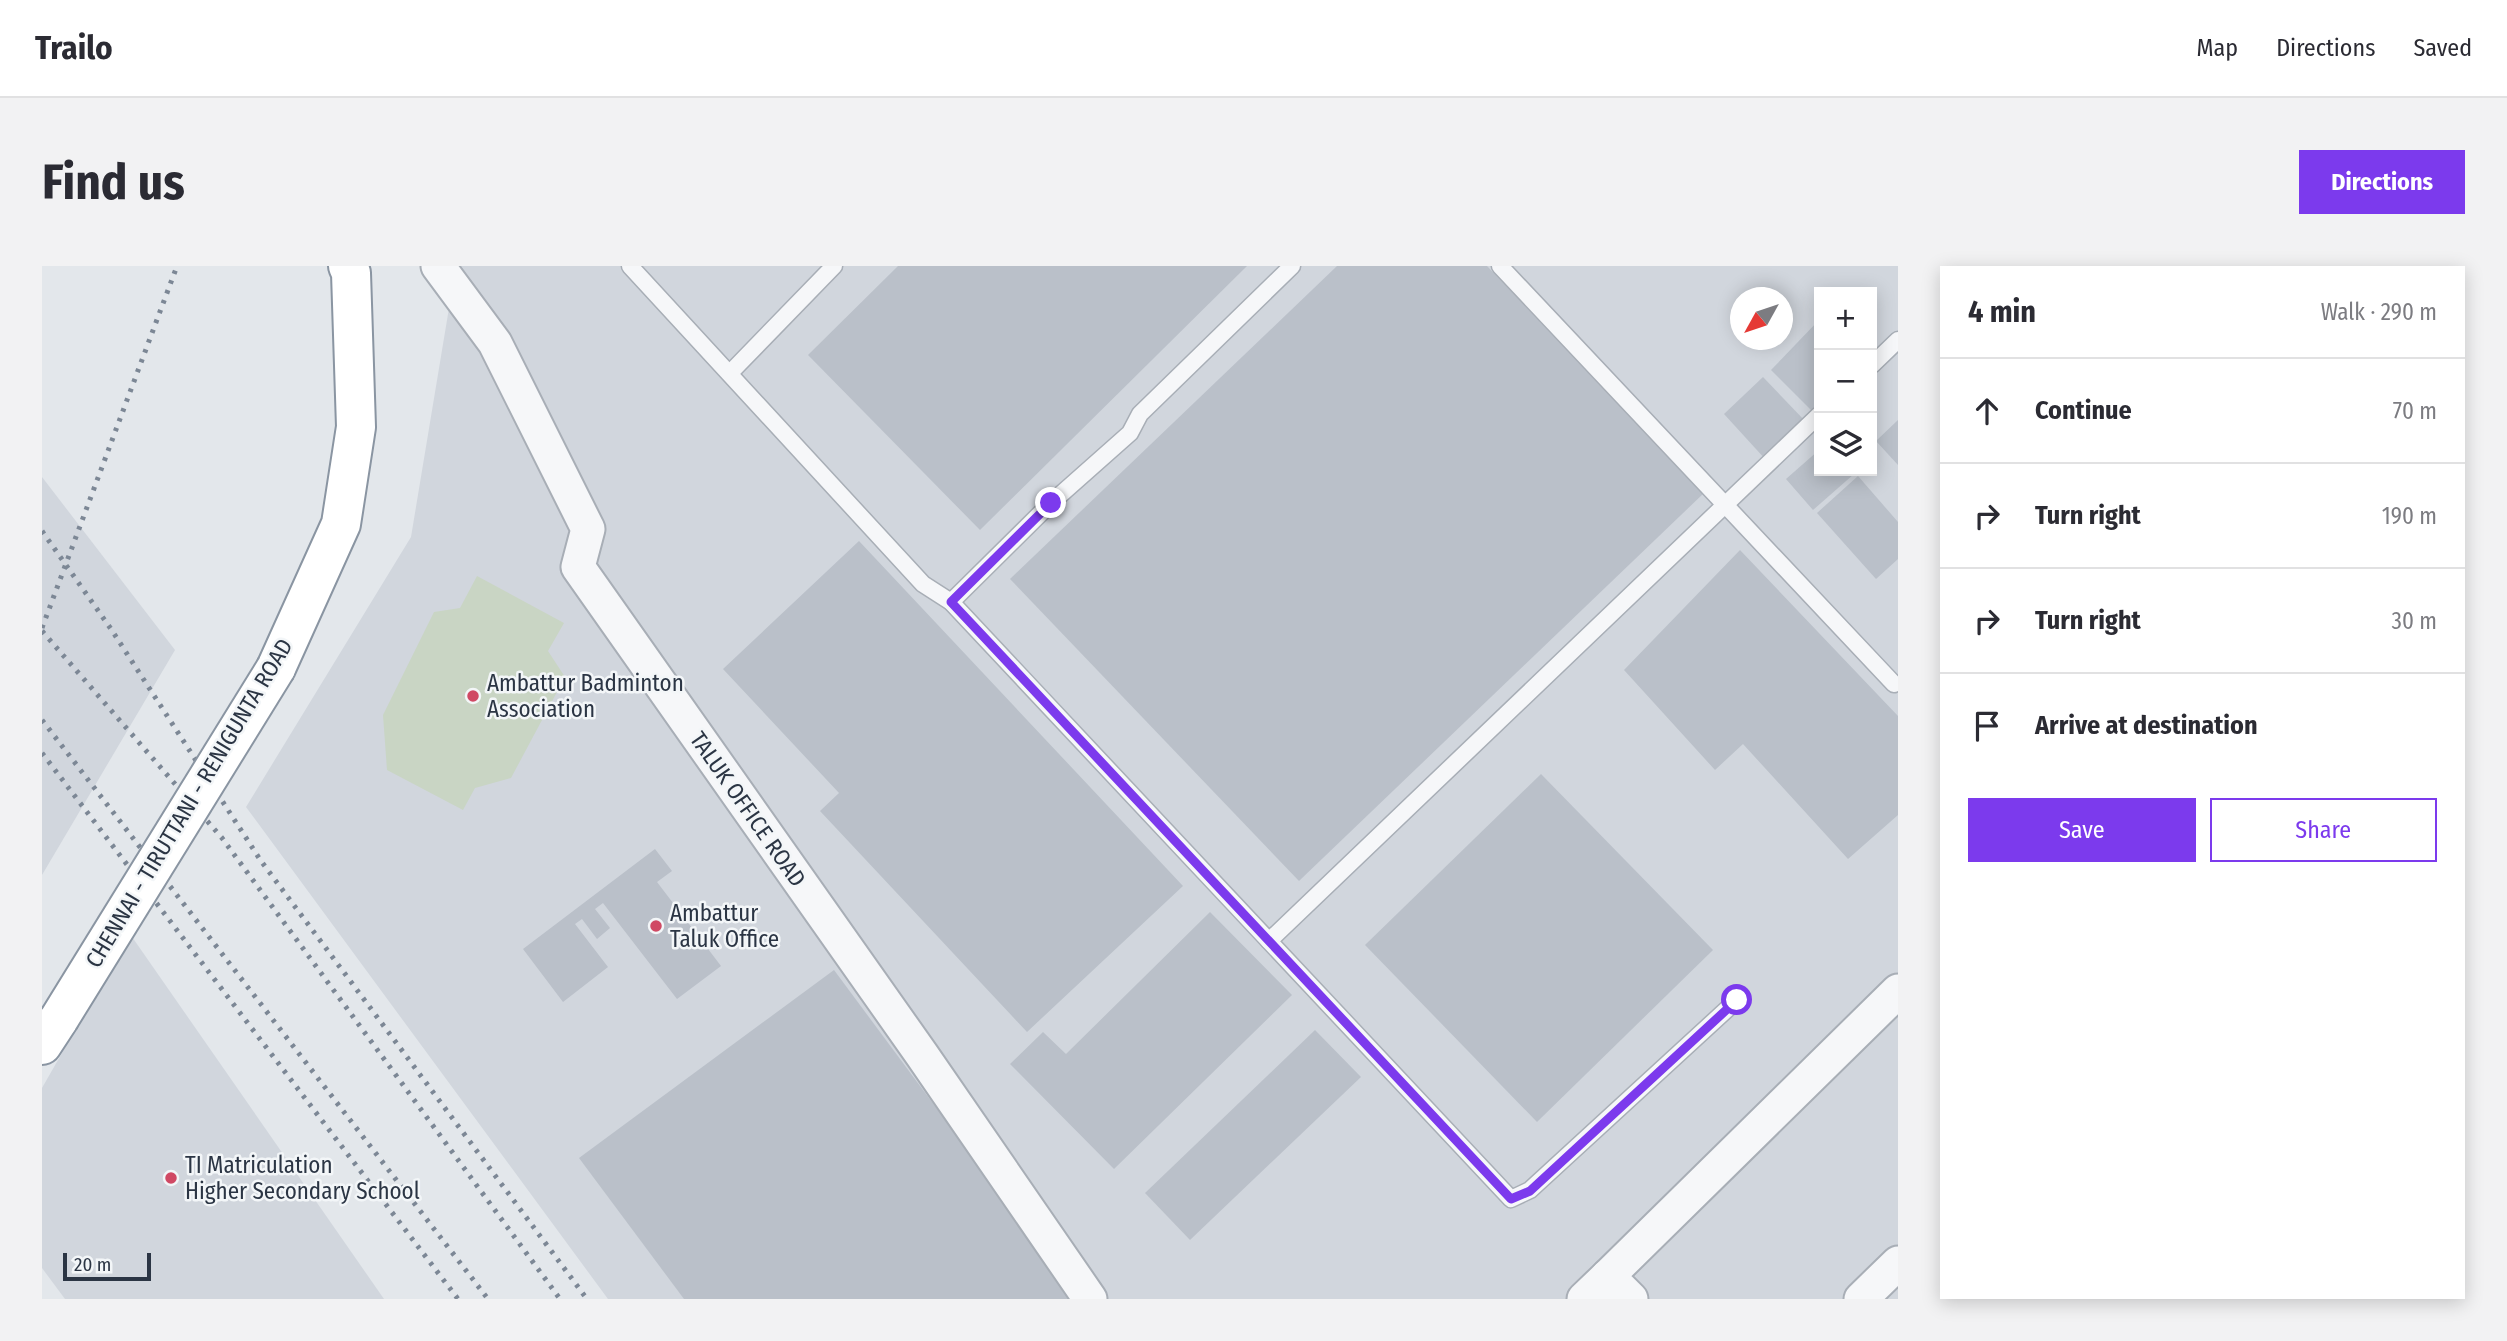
<!DOCTYPE html>
<html lang="en">
<head>
<meta charset="utf-8">
<style>
  body { margin:0; font-family:"Fira Sans Condensed",sans-serif; background:#f2f2f3; color:#2b2b33 }
  .controls { position:absolute; right:21px; top:21px; display:grid; overflow:hidden; border-radius:0px; box-shadow:0 4px 18px #0003 }
  .controls button { width:63px; height:63px; display:grid; place-items:center; padding:0; border:0; border-bottom:2px solid #e1e1e2; background:#fff; color:#2b2b33; font:35px sans-serif }
  .compass { position:absolute; left:1688px; top:21px; width:63px; height:63px; border-radius:50%; background:#fff; box-shadow:0 4px 18px #0003; rotate:230deg }
  .scale { position:absolute; left:21px; bottom:18px; width:88px; box-sizing:border-box; padding-left:7px; border:4px solid #2b3544; border-top:0; font-size:19px; line-height:24px; white-space:nowrap; color:#2b3544; -webkit-text-stroke:5px #f3f6f8; paint-order:stroke }
  .stop { position:absolute; width:21px; height:21px; margin:-16px; border:5px solid #7c3aed; border-radius:50%; background:#fff }
  .stop.end { background:#7c3aed; border-color:#fff; box-shadow:0 2px 7px #0008 }
  .list { margin:0; padding:0; list-style:none }
  h2 { display:flex; justify-content:space-between; align-items:center; height:91px; margin:0; padding:0 28px; font-size:30px }
  h2 small { font-size:23px; font-weight:400; color:#7c7c81 }
  .list li { display:grid; grid-template-columns:46px 1fr auto; gap:21px; align-items:center; box-sizing:border-box; height:105px; padding:0 28px; border-top:2px solid #e1e1e2 }
  .list b { display:block; font-size:26px; white-space:nowrap }
  .list em { font-size:23px; font-style:normal; color:#7c7c81 }
  .actions { display:flex; gap:14px; padding:21px 28px }
  .actions a { flex:1; padding:16px 0; border:2px solid #7c3aed; border-radius:0px; text-align:center; font-size:24px; color:#7c3aed }
  .actions .main { background:#7c3aed; color:#fff }
  .icon { flex:none; width:38px; height:38px; fill:none; stroke:currentColor; stroke-width:2; stroke-linecap:round; stroke-linejoin:round }
  .map { position:relative; flex:none; width:1856px; height:1033px; overflow:hidden; border-radius:0px }
  header { display:flex; align-items:center; gap:42px; box-sizing:border-box; height:98px; padding:0 35px; background:#fff; border-bottom:2px solid #e1e1e2 }
  header strong { font-size:33px }
  nav { display:flex; gap:38px; margin-inline-start:auto; font-size:24px }
  .intro { display:flex; align-items:center; justify-content:space-between; box-sizing:border-box; height:168px; padding:0 42px }
  h1 { margin:0; font-size:49px }
  .button { padding:18px 32px; border-radius:0px; background:#7c3aed; color:#fff; font-size:24px; font-weight:700 }
  main { display:flex; gap:42px; padding:0 42px }
  aside { flex:1; background:#fff; border-radius:0px; box-shadow:0 4px 18px #0003 }
  .map>svg:first-child { display:block }
</style>
</head>
<body>
<header>
<strong>Trailo</strong>
<nav><a>Map</a><a>Directions</a><a>Saved</a></nav>
</header>
<div class="intro"><h1>Find us</h1><a class="button">Directions</a></div>
<main>
<div class="map">
<svg width="1856" height="1033" viewBox="0 0 1856 1033">
  <rect width="100%" height="100%" fill="#e3e7eb"/>
  <!-- built -->
  <g fill="#d1d6dd" fill-rule="evenodd">
    <path d="M395,0H1856V1033H566L204,541L369,271L409,30ZM1777,26H1830V205H1777ZM1699,32H1741V74H1699Z"/>
    <polygon points="0,211 133,384 0,609"/>
    <polygon points="88,668 342,1033 23,1033 0,1002 0,822"/>
  </g>
  <!-- green -->
  <polygon fill="#c9d5c4" points="435,310 522,357 506,385 523,411 469,512 433,522 421,544 345,504 341,449 392,346 418,342"/>
  <!-- building -->
  <g fill="#bac0c9">
    <polygon points="856,0 1205,0 938,264 766,89"/>
    <polygon points="1295,0 1445,0 1662,227 1257,615 968,313"/>
    <polygon points="1777,54 1777,144 1773,148 1729,104"/>
    <polygon points="1721,111 1764,156 1724,194 1682,148"/>
    <polygon points="1856,154 1856,199 1834,175"/>
    <polygon points="1777,184 1777,205 1809,205 1812,208 1771,244 1744,213"/>
    <polygon points="1816,210 1856,256 1856,293 1834,313 1775,247"/>
    <polygon points="817,275 1141,620 985,766 778,545 797,527 681,403"/>
    <polygon points="1698,284 1856,450 1856,549 1806,593 1701,478 1673,504 1582,404"/>
    <polygon points="1499,508 1671,684 1495,856 1323,679"/>
    <polygon points="613,583 630,605 615,616 679,700 635,733 561,637 553,643 568,662 555,673 540,653 533,658 566,701 521,736 481,683"/>
    <polygon points="1168,646 1250,729 1072,903 968,798 1001,766 1024,788"/>
    <polygon points="792,704 1036,1033 642,1033 537,892"/>
    <polygon points="1273,764 1319,811 1148,974 1103,927"/>
  </g>
  <g fill="none" stroke-linecap="round" stroke-linejoin="round">
    <defs>
      <g id="lane">
        <polyline points="588,0 881,318 909,336 1469,933 1488,924 1695,734"/>
        <polyline points="1458,0 1852,418"/>
        <polyline points="1830,99 1856,74"/>
        <polyline points="688,107 792,0"/>
        <polyline points="909,336 1009,237 1088,167 1098,148 1250,0"/>
        <polyline points="1227,675 1777,149"/>
      </g>
      <g id="street">
        <polyline points="396,0 453,77 546,263 536,301 880,789 1048,1033"/>
        <polyline points="1542,1033 1566,1010"/>
        <polyline points="1589,1033 1566,1010 1856,725"/>
        <polyline points="1819,1033 1856,997"/>
      </g>
      <g id="highway">
        <polyline points="234,402 299,258 314,161 309,7 306,0"/>
        <polyline points="0,779 17,753"/>
      </g>
    </defs>
    <!-- lane casing -->
    <use href="#lane" stroke="#a8aeb6" stroke-width="19"/>
    <!-- street casing -->
    <use href="#street" stroke="#a8aeb6" stroke-width="37"/>
    <!-- highway casing -->
    <use href="#highway" stroke="#8a95a2" stroke-width="42"/>
    <!-- lane -->
    <use href="#lane" stroke="#f6f7f9" stroke-width="16"/>
    <!-- street -->
    <use href="#street" stroke="#f6f7f9" stroke-width="33"/>
    <!-- highway -->
    <use href="#highway" stroke="#fff" stroke-width="38"/>
    <!-- rail -->
    <g stroke="#7c8795" stroke-width="5" stroke-dasharray="3.5 7" stroke-linecap="butt">
      <polyline points="0,265 69,363 219,595 545,1033"/>
      <polyline points="0,362 135,0"/>
      <polyline points="0,365 180,572 518,1033"/>
      <polyline points="0,454 446,1033"/>
      <polyline points="0,487 416,1033"/>
    </g>
    <defs>
      <polyline id="highway-bridge" points="17,753 234,402"/>
    </defs>
    <!-- highway-bridge casing -->
    <use href="#highway-bridge" stroke="#8a95a2" stroke-width="42" stroke-linecap="butt"/>
    <!-- highway-bridge -->
    <use href="#highway-bridge" stroke="#fff" stroke-width="38"/>
  </g>
  <g fill="none" stroke-linecap="round" stroke-linejoin="round">
    <!-- route -->
    <polyline stroke="#7c3aed" stroke-width="9" points="1009,237 909,336 1469,933 1488,925 1695,734"/>
  </g>
  <!-- markers -->
  <g fill="#d04964" stroke="#f3f6f8" stroke-width="2.5">
    <circle cx="431" cy="430" r="7"/>
    <circle cx="614" cy="660" r="7"/>
    <circle cx="129" cy="912" r="7"/>
  </g>
  <g text-anchor="middle" dominant-baseline="central" stroke-width="5" stroke-linejoin="round" paint-order="stroke">
    <!-- poi labels -->
    <g font-size="23" fill="#2b3544" stroke="#f3f6f8" text-anchor="start">
      <text x="445" y="417">Ambattur Badminton<tspan x="445" dy="26">Association</tspan></text>
      <text x="628" y="647">Ambattur<tspan x="628" dy="26">Taluk Office</tspan></text>
      <text x="143" y="899">TI Matriculation<tspan x="143" dy="26">Higher Secondary School</tspan></text>
    </g>
    <!-- street labels -->
    <g font-size="23" fill="#2b3544" stroke="#f3f6f8">
      <text transform="translate(147 537) rotate(-59)">CHENNAI - TIRUTTANI - RENIGUNTA ROAD</text>
      <text transform="translate(706 543) rotate(55)">TALUK OFFICE ROAD</text>
    </g>
  </g>
</svg>
<div class="controls">
<button>+</button>
<button>−</button>
<button><svg class="icon" aria-label="layers" viewBox="0 0 24 24"><path d="M12 4l9 5-9 5-9-5zM3 14l9 5 9-5"/></svg></button>
</div>
<svg class="compass" viewBox="-18 -18 36 36"><path d="M0-13l5 13h-10z" fill="#e53935"/><path d="M0 13l5-13h-10z" fill="#7c7c81"/></svg>
<div class="scale">20 m</div>
<div class="stop" style="left:1695px;top:734px"></div>
<div class="stop end" style="left:1009px;top:237px"></div>
</div>
<aside>
<h2>4 min<small>Walk · 290 m</small></h2>
<ul class="list">
<li><svg class="icon" aria-label="ahead" viewBox="0 0 24 24"><path d="M12 20V5M6 11l6-6 6 6"/></svg><div><b>Continue</b></div><em>70 m</em></li>
<li><svg class="icon" aria-label="right" viewBox="0 0 24 24"><path d="M7 20v-9h11M14 6l5 5-5 5"/></svg><div><b>Turn right</b></div><em>190 m</em></li>
<li><svg class="icon" aria-label="right" viewBox="0 0 24 24"><path d="M7 20v-9h11M14 6l5 5-5 5"/></svg><div><b>Turn right</b></div><em>30 m</em></li>
<li><svg class="icon" aria-label="arrive" viewBox="0 0 24 24"><path d="M6 21V4h12l-3 4 3 4H6"/></svg><div><b>Arrive at destination</b></div></li>
</ul>
<div class="actions"><a class="main">Save</a><a>Share</a></div>
</aside>
</main>
</body>
</html>
